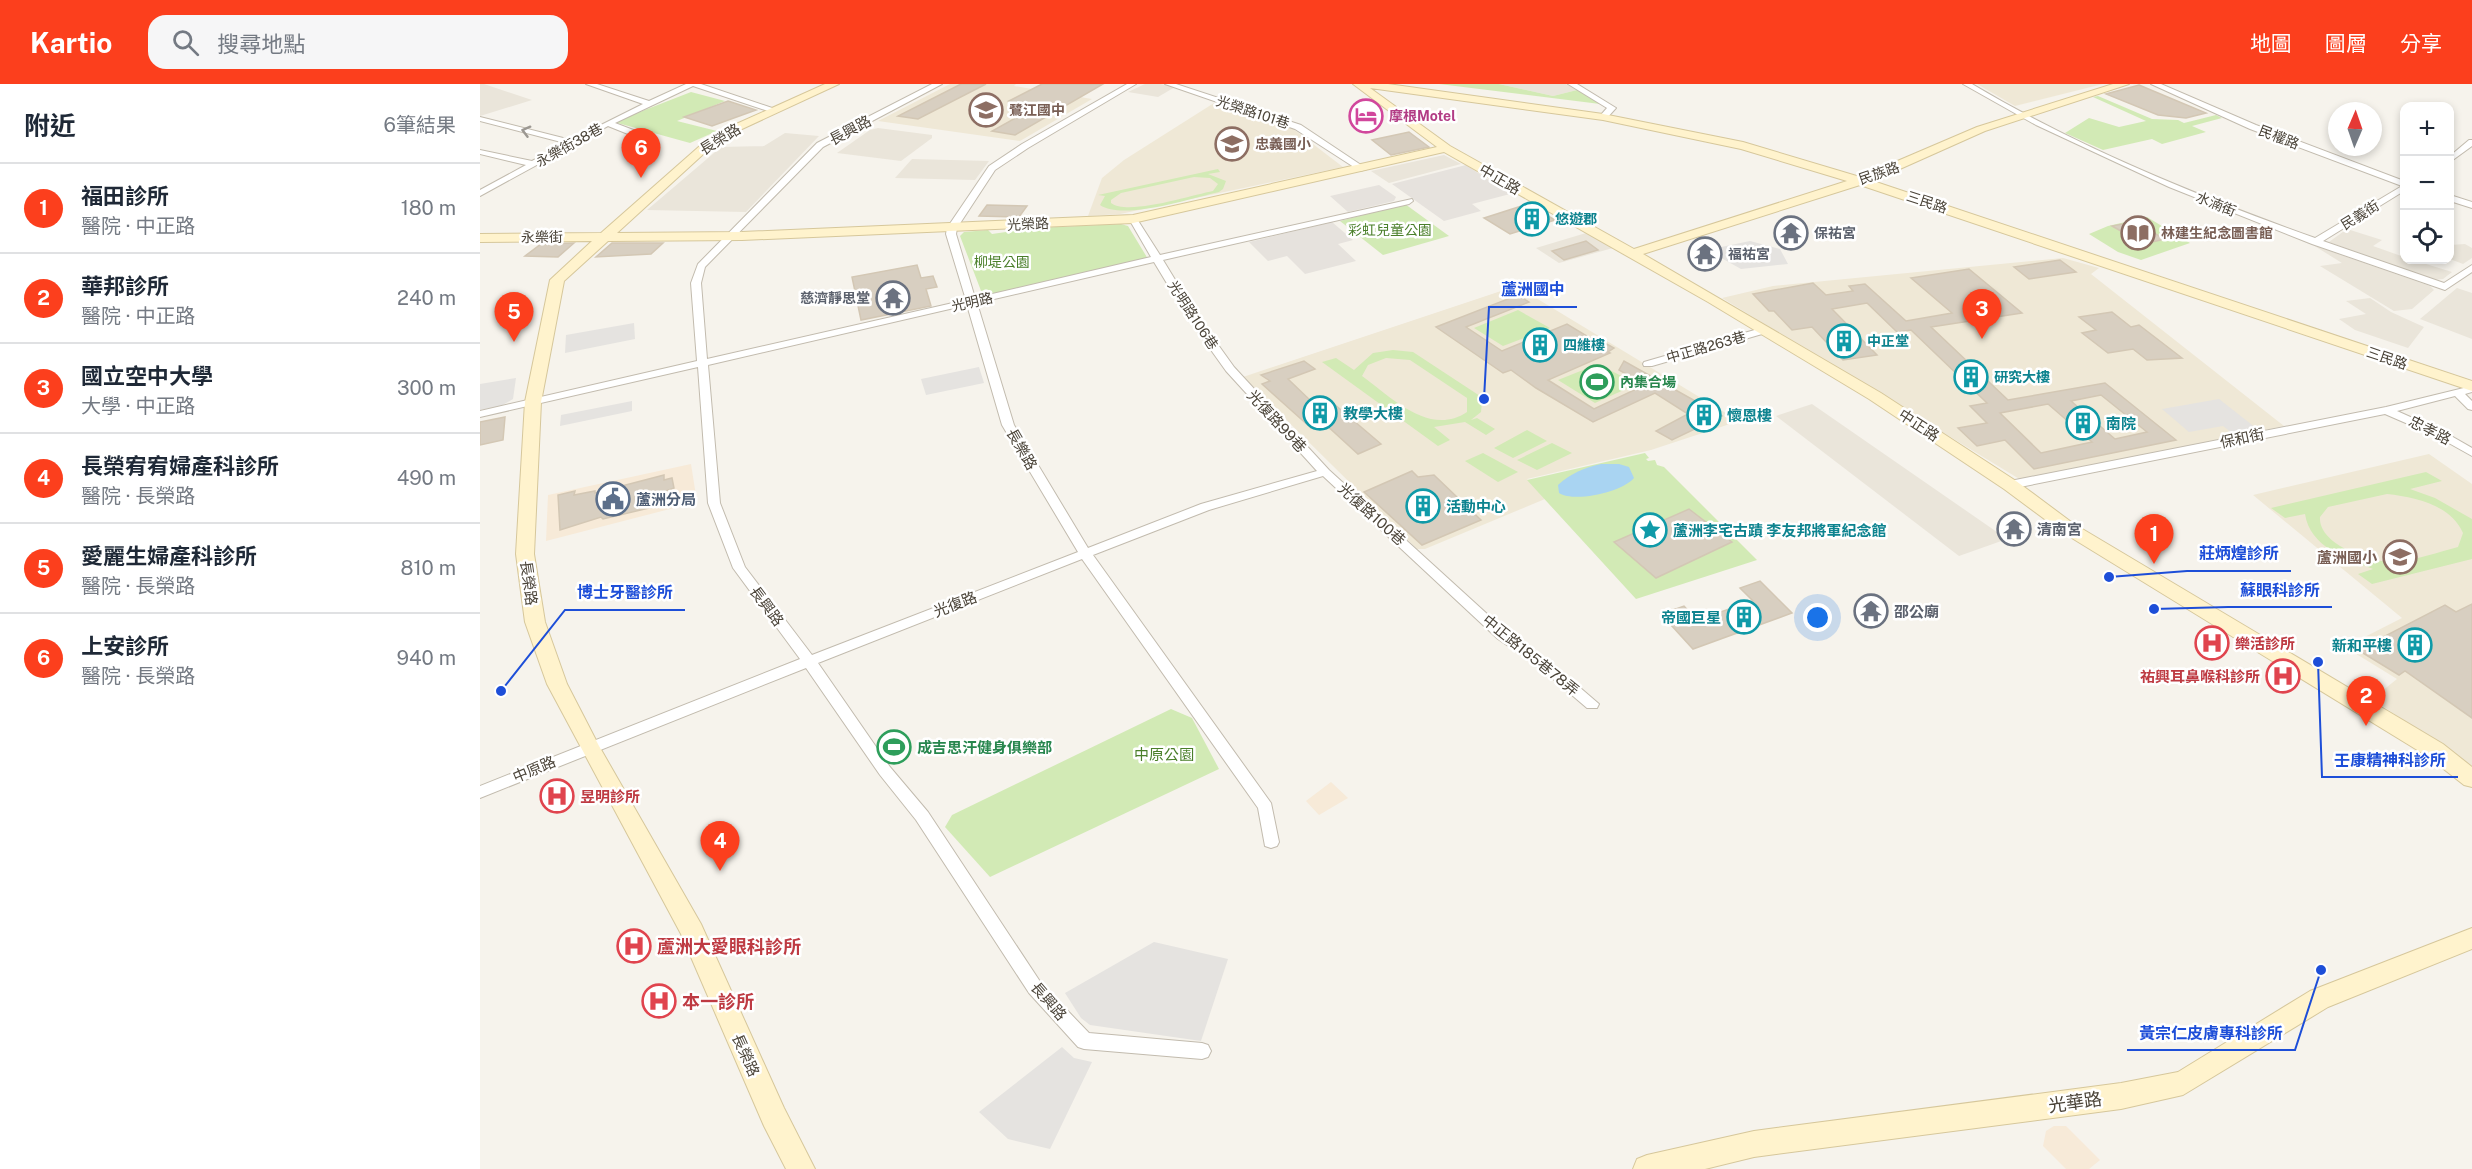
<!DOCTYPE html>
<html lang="zh-TW">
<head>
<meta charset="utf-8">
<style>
  body { margin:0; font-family:"Public Sans","Noto Sans TC",sans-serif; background:#f6f6f7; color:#1f2937 }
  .controls { position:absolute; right:18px; top:18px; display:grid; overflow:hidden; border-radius:12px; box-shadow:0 3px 9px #0003 }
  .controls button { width:54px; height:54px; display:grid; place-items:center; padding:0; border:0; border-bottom:2px solid #e0e1e3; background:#fff; color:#1f2937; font:30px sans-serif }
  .compass { position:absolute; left:1848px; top:18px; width:54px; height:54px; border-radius:50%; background:#fff; box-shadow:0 3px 9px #0003; rotate:2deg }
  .you { position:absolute; left:1338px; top:534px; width:21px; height:21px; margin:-15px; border:4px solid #fff; border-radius:50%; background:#1a73e8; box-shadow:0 0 0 9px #1a73e833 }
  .badge { display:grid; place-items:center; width:39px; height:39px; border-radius:50%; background:#fc3f1d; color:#fff; font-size:20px; font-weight:700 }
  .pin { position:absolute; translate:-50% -50px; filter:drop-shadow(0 2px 3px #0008) }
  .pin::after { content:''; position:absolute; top:32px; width:21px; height:18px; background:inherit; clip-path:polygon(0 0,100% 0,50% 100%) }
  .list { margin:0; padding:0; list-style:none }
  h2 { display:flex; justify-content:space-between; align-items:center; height:78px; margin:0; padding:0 24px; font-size:26px }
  h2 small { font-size:20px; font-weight:400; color:#747a83 }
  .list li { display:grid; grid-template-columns:39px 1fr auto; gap:18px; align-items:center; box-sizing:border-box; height:90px; padding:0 24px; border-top:2px solid #e0e1e3 }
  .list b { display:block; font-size:22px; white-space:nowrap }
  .list p { margin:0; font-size:20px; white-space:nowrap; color:#747a83 }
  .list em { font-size:20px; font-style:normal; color:#747a83 }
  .icon { flex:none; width:33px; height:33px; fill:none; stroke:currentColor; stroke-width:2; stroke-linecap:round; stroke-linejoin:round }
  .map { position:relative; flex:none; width:1992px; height:1085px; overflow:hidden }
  header { display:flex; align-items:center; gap:36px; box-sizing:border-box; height:84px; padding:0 30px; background:#fc3f1d; color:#fff }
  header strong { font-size:28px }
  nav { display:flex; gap:33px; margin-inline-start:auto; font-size:21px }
  .search { width:420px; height:54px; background:#f6f6f7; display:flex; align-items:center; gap:15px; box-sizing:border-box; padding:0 21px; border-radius:18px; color:#747a83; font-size:22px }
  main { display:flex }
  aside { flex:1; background:#fff }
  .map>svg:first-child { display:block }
</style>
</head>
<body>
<header>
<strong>Kartio</strong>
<div class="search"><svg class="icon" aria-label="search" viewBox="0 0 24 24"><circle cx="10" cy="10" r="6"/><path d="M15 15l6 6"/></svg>搜尋地點</div>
<nav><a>地圖</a><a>圖層</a><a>分享</a></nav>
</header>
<main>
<aside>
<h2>附近<small>6筆結果</small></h2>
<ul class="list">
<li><span class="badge">1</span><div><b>福田診所</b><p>醫院 · 中正路</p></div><em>180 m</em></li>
<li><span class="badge">2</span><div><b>華邦診所</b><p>醫院 · 中正路</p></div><em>240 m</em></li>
<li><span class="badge">3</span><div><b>國立空中大學</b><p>大學 · 中正路</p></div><em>300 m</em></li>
<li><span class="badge">4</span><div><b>長榮宥宥婦產科診所</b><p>醫院 · 長榮路</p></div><em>490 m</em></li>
<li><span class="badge">5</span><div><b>愛麗生婦產科診所</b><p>醫院 · 長榮路</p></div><em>810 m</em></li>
<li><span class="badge">6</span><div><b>上安診所</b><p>醫院 · 長榮路</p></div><em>940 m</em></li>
</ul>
</aside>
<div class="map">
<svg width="1992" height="1085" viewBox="0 0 1992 1085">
  <rect width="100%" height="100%" fill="#f6f3ec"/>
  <!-- residential -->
  <g fill="#eae5da">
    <polygon points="0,0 4,0 52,16 0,32"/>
    <polygon points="665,0 680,0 695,3 678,13 648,8"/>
    <polygon points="1019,0 1086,0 1097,6 1073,12"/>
    <polygon points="398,44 452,51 452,54 421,77 357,69 390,46"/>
    <polygon points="305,49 339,52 266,128 167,126 241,63 284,62"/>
    <polygon points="964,71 981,80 909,99 891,87"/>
    <polygon points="432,75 509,77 495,96 415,94"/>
    <polygon points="1867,145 1902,156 1893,162 1924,173 1924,176 1933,176 1972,188 1963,195 1953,196 1849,158"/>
    <polygon points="1106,149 1133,164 1079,179 1056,164"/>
    <polygon points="1985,160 1992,164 1992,174 1983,180 1970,175 1970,161"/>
    <polygon points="1833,161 1950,202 1954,206 1932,225 1914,227 1840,182 1862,179"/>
    <polygon points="1977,204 1992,209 1992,255 1940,235"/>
    <polygon points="1890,214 1911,228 1944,243 1928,264 1875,246 1859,235 1886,230 1866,217"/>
    <polygon points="1332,320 1527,455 1479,472 1296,332"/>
  </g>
  <!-- commercial -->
  <g fill="#f7ead8">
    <polygon points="211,380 217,418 66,457 68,411"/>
    <polygon points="851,698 868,714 839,731 826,717"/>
    <polygon points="1574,1042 1586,1042 1620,1076 1609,1085 1586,1085 1563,1062 1566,1047"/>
  </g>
  <!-- industrial -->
  <g fill="#e6e2dd">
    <polygon points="986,81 1030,110 992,120 1001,127 964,137 912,100"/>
    <polygon points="899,101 916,113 914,117 868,128 850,112"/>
    <polygon points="852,138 873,156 858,160 876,177 825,190 807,172 788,177 769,158"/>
  </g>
  <!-- education -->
  <g fill="#efe8d6">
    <polygon points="470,0 536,0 534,2 612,15 540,57 398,37"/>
    <polygon points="1497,0 1623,0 1535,22"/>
    <polygon points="734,19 812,44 863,83 640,130 608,132 622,94 644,76"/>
    <polygon points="1583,174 1619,184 1611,190 1804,342 1541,396 1242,214 1293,202"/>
    <polygon points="1036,202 1259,337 1171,366 1047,395 1065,415 945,465 937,465 763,293"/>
    <polygon points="1949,370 1992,400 1992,682 1892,615 1917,595 1865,563 1922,534 1773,411"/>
  </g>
  <!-- green -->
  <g fill="#d2eab5" fill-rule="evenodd">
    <polygon points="959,0 1019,0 1073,12 1097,6 1120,20"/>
    <polygon points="211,8 245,17 197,37 237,47 210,59 134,38"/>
    <polygon points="1618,12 1672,35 1698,36 1704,39 1736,31 1742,34 1712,42 1726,48 1682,60 1672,55 1623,66 1585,49 1609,34 1639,43 1666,37 1613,13"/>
    <path d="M738,85L740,88L728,90L746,97L743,105L739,108C712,114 643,137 620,121L625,112L618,111ZM714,93L730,94L738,100L733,107C712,111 648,132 631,119V116L641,109Z"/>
    <polygon points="925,120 969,152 903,171 860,137"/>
    <polygon points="1667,133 1710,159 1661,176 1638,168 1609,150 1628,142"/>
    <polygon points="641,140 648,142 668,175 503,212 480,152 484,148 508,146 512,150 555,144"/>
    <polygon points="1038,226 1070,244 1023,262 994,244"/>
    <path d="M913,266L933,268L1000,312L1002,318L1001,328L991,336L997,334L1015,345L1006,351L985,338L954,343L970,356L958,362L842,278L856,274L874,286L893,269ZM906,274L930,276L987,314V328C950,353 912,314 882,292L888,281Z"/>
    <polygon points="1118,280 1157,300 1115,319 1078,296"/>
    <polygon points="1047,346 1067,357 1033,374 1014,364"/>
    <polygon points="1072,359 1092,369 1057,386 1037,376"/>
    <polygon points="1003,369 1038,388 1018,398 985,377"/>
    <polygon points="1165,369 1169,374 1166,375 1168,377 1175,376 1177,381 1184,383 1277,476 1156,515 1047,396"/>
    <path d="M1946,388L1962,397L1930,405L1955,414L1992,435V475L1892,500L1878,490L1893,485C1866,475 1830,463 1825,430L1805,434L1791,424ZM1907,410C1935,413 1971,421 1983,449L1978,463C1959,468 1938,475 1919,478C1895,480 1838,462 1840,433L1848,423Z"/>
    <polygon points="691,625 712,634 739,685 510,793 465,743 472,731"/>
  </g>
  <!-- parking -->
  <g fill="#e5e3e0">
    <polygon points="1270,157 1300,165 1308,180 1261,185 1227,166"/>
    <polygon points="154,239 155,255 85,269 86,251"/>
    <polygon points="499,283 504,299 446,311 441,295"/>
    <polygon points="36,294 33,315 21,322 0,326 0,300"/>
    <polygon points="1739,315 1776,344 1752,349 1743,342 1709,348 1682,325"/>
    <polygon points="152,317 152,327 80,342 81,331"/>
    <polygon points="674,858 748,875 721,957 610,941 601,934 585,909"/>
    <polygon points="582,963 594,974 612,978 570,1065 528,1055 499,1028"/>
  </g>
  <!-- water -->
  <path fill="#a9d4f2" d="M1121,380H1139L1149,383L1154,394C1142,408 1095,419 1079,409L1078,401C1091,389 1104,384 1121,380Z"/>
  <!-- building -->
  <g fill="#d8cfc1" stroke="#d3c7b4" stroke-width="1.5" fill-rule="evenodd">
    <polygon points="481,0 506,0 438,35 418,32"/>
    <polygon points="562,0 623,0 535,51 512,47 557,22 529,17"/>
    <polygon points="1659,1 1726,29 1706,34 1678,31 1626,10"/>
    <polygon points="248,17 276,26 232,42 204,33"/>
    <polygon points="929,48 949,63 911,71 892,56"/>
    <polygon points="1048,120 1075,136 1030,150 1004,134"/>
    <polygon points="507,121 547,122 539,133 499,132"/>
    <polygon points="1653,138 1685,155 1664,160 1632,142"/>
    <polygon points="1106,157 1118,166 1084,176 1072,167"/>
    <polygon points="94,159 78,173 45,172 61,160"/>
    <polygon points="132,159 183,159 171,170 116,173"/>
    <polygon points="1580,176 1596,188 1549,195 1534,183"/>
    <polygon points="437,181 441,194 453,192 457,203 446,205 451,222 381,236 372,193"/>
    <path d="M1489,185L1542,229L1451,243L1528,316L1625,299L1696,356L1554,385L1525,356L1497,362L1478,344L1507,339L1490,322L1507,319L1431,246L1417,248L1387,219L1352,225L1397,271L1363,276L1332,243L1312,246L1294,227H1289L1273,210L1333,199L1346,211L1373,207L1369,202L1385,200L1426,237L1472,229L1431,194ZM1621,311L1667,348L1635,355L1591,317ZM1568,320L1612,358L1561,369L1520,329Z"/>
    <polygon points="1038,211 1049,218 986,243 1022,267 1087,240 1120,260 1123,258 1134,264 1128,268 1130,269 1068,296 1114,325 1165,301 1139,286 1144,277 1242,332 1192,356 1176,347 1208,330 1175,309 1113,338 1056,304 1031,286 1023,289 956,243"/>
    <polygon points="1632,228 1651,243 1659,241 1702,274 1667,276 1653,265 1628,269 1602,249 1616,246 1599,233"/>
    <polygon points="824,277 835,285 808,295 833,319 847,314 901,360 878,370 844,339 831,344 782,300 790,297 781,291"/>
    <polygon points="25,333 23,356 0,361 0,338"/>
    <polygon points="932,387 938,393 954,391 1001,436 942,461 884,408"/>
    <polygon points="184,391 184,396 192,394 194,404 186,407 190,419 123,435 121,433 80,446 78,411 95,407 94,411 115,407 115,409"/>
    <polygon points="1209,425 1252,458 1176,494 1134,458"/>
    <polygon points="1280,497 1312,529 1213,565 1181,530 1204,522 1217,536 1273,517 1260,504"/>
    <polygon points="1992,520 1992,634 1925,587 1919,591 1878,566 1965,521 1976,528"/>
  </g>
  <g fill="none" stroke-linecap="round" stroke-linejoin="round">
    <defs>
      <g id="street">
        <polygon points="106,0 117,0 169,17 206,0 221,0 298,26 291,28 213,2 135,39 169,52 169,56 163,56 128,42 0,112 0,106 46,81 0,70 0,66 52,77 85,59 0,37 0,33 91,56 163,20"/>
        <path d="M452,0H462L343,63L225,183L221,199L227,275L486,216L466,150L467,144L509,82L542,60L647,0H656L548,64L515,86L477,144L476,150L495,214L671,173L649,135L653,132L657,135L680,171L932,115L933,117L929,120L683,176L716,230L754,283L849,386L1028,549L1069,577L1119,620L1117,624H1107L1059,583L1018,555L843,392L729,426L613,471L791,719L799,758L797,762L791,764L785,762L778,724L602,475L338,579L410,683L448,728L561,899L609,949L722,959L728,961L731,967L728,973L722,975L604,965L598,963L549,909L436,736L400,691L326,584L0,714V702L320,575L253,484L228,419L218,283L0,333V327L217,277L211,199L218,180L337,59ZM674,178L706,231L746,287L837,387L721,420L608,464L534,341L497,219ZM487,221L522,341L598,468L332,571L265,483L240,419L228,281Z"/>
        <polygon points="685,0 696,0 821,41 887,85 880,87 815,45"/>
        <polygon points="1088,0 1097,0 1136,24 1126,35 1120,35 1119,33 1127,24"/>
        <path d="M1483,0H1492C1599,64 1718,112 1835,154L1922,102L1770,45L1671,0H1681L1776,41L1924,97V107L1843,157L1964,199L1992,181V188L1965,206L1832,160L1689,103L1556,41Z"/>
        <polygon points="1989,56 1992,56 1992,62 1970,78 1970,72"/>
        <polygon points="1970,111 1992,118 1992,124 1970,117"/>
        <polygon points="1285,243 1290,246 1289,248 1172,282 1164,282 1163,280 1164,278"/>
        <polygon points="1992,302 1992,308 1985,310 1992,317 1992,326 1988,325 1975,312 1917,327 1966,349 1992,364 1992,372 1958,353 1905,330 1530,405 1524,401 1530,397 1906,323"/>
      </g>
      <g id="secondary">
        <path d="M345,0H359L262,45L230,64L137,149L262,148L653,131L957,63L873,0H908L1123,30L1263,58L1380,93L1497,43L1633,0H1649L1505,47L1393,97L1992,297V307L1380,101L1163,170L1401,309L1536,397L1594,440L1963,660L1992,683V703L1984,701L1947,672L1582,448L1524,405L1389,315L1228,218L964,68L653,139L262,156L128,157L84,197L61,318L54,470L65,538L87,600L119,662L221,840L304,1024L335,1085H306L284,1042L201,850L67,600L45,538L36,470L45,318L70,196L112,157L0,158V150L121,149L222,60L254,41ZM890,4L1123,36L1261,65L1367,97L1154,165L970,62Z"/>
        <polygon points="1992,844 1992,865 1848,923 1703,1011 1641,1025 1274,1073 1225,1085 1153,1085 1157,1075 1167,1071 1274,1047 1641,999 1698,988 1830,907"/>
      </g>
    </defs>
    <!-- street casing -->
    <use href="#street" stroke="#c2bbae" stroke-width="2"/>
    <!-- secondary casing -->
    <use href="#secondary" stroke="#d6c79b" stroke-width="2"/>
    <!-- street -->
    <use href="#street" fill="#fff" fill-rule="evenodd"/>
    <!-- secondary -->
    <use href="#secondary" fill="#fff3cd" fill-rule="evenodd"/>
  </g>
  <!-- one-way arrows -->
  <defs><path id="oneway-chevron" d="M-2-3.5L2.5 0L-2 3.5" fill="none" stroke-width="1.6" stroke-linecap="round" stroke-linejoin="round" transform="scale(1.5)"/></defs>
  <use stroke="#9c9892" href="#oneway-chevron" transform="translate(46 47) rotate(-165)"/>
  <!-- icons -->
  <defs>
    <symbol id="school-ring" viewBox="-11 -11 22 22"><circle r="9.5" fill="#fff" stroke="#8d6e63" stroke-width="1.5"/><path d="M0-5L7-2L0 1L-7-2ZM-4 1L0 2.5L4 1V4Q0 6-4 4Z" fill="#8d6e63"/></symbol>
    <symbol id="hotel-ring" viewBox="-11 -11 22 22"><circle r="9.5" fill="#fff" stroke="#d1479c" stroke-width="1.5"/><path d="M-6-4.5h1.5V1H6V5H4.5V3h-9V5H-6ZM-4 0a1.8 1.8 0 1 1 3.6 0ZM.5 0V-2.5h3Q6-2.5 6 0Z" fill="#d1479c"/></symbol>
    <symbol id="building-ring" viewBox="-11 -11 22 22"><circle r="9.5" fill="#fff" stroke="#0f9aa8" stroke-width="1.5"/><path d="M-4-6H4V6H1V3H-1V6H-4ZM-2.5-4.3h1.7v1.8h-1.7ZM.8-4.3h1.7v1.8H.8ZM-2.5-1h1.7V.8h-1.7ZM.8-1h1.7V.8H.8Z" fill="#0f9aa8"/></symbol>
    <symbol id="temple-ring" viewBox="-11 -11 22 22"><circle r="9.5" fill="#fff" stroke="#6b7280" stroke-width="1.5"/><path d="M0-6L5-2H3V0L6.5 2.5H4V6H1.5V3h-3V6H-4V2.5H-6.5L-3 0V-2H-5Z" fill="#6b7280"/></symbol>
    <symbol id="library-ring" viewBox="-11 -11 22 22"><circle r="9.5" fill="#fff" stroke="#8d6e63" stroke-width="1.5"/><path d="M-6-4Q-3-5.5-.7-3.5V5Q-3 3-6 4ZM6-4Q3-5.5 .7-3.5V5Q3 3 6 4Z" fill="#8d6e63"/></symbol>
    <symbol id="stadium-ring" viewBox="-11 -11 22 22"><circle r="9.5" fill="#fff" stroke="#2e9e5b" stroke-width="1.5"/><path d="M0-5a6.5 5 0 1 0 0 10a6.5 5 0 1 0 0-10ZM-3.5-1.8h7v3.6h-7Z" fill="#2e9e5b"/></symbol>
    <symbol id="civic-ring" viewBox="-11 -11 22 22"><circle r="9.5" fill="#fff" stroke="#5c6f8a" stroke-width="1.5"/><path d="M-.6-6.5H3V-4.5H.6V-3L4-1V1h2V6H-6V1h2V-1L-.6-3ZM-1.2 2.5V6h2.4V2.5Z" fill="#5c6f8a"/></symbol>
    <symbol id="sight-ring" viewBox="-11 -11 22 22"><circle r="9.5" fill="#fff" stroke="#0f9aa8" stroke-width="1.5"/><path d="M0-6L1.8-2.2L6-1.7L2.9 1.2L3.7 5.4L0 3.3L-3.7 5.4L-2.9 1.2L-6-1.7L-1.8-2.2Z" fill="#0f9aa8"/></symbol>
    <symbol id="hospital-ring" viewBox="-11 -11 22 22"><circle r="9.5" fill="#fff" stroke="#e0444e" stroke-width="1.5"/><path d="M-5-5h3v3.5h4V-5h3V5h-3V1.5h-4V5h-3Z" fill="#e0444e"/></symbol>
  </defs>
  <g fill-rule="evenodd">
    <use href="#school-ring" x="487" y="7" width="38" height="38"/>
    <use href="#hotel-ring" x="867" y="13" width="38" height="38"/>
    <use href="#school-ring" x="733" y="41" width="38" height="38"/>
    <use href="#building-ring" x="1033" y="116" width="38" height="38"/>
    <use href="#temple-ring" x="1292" y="130" width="38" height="38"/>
    <use href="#library-ring" x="1639" y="130" width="38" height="38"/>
    <use href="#temple-ring" x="1206" y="151" width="38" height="38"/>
    <use href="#temple-ring" x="394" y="195" width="38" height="38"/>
    <use href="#building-ring" x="1345" y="238" width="38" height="38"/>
    <use href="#building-ring" x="1041" y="242" width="38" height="38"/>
    <use href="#building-ring" x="1472" y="274" width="38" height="38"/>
    <use href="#stadium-ring" x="1098" y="279" width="38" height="38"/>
    <use href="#building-ring" x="821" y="310" width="38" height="38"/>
    <use href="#building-ring" x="1205" y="312" width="38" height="38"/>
    <use href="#building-ring" x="1584" y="320" width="38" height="38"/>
    <use href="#civic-ring" x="114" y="396" width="38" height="38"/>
    <use href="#building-ring" x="924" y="403" width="38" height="38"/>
    <use href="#temple-ring" x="1515" y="426" width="38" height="38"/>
    <use href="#sight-ring" x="1151" y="427" width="38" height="38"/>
    <use href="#school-ring" x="1901" y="454" width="38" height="38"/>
    <use href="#temple-ring" x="1372" y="508" width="38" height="38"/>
    <use href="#building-ring" x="1245" y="514" width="38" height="38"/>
    <use href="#hospital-ring" x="1713" y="540" width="38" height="38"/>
    <use href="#building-ring" x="1916" y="542" width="38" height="38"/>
    <use href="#hospital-ring" x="1784" y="573" width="38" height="38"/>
    <use href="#stadium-ring" x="395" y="644" width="38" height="38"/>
    <use href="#hospital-ring" x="58" y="693" width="38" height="38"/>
    <use href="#hospital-ring" x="135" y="843" width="38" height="38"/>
    <use href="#hospital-ring" x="160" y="898" width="38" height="38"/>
  </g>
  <g text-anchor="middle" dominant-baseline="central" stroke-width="5" stroke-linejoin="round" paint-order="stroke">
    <!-- far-education labels -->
    <g font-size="14" font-weight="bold" fill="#785e54" stroke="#fff" text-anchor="start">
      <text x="529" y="26">鷺江國中</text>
      <text x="775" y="60">忠義國小</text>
      <text x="1681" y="149">林建生紀念圖書館</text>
    </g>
    <!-- far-street labels -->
    <g font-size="14" fill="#4b4439" stroke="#fff">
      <text transform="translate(773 28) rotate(18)">光榮路101巷</text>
      <text transform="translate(1799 53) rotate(21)">民權路</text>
      <text transform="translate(89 61) rotate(-29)">永樂街38巷</text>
      <text transform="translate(1399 89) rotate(-19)">民族路</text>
      <text transform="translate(1447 118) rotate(18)">三民路</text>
      <text transform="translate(1736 120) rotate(22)">水湳街</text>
      <text transform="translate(1880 131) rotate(-32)">民義街</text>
      <text transform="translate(548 140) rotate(-3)">光榮路</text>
      <text transform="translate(62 153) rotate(-1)">永樂街</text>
      <text transform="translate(492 218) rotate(-13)">光明路</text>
      <text transform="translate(713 231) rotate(57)">光明路106巷</text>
      <text transform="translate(1226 263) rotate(-16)">中正路263巷</text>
      <text transform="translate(1907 274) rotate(19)">三民路</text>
    </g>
    <!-- far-hotel labels -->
    <g font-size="14" font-weight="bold" fill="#b23c85" stroke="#fff" text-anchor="start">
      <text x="909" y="32">摩根Motel</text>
    </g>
    <!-- far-culture labels -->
    <g font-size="14" font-weight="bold" fill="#0d838f" stroke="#fff" text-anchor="start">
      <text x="1075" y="135">悠遊郡</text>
      <text x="1387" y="257">中正堂</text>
      <text x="1083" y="261">四維樓</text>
      <text x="1514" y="293">研究大樓</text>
    </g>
    <!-- far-park labels -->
    <g font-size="14" fill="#4a7f2a" stroke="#fff">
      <text x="910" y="146">彩虹兒童公園</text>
      <text x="522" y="178">柳堤公園</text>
    </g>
    <!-- far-worship labels -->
    <g font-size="14" font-weight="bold" fill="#5b616d" stroke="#fff" text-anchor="start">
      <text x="1334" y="149">保祐宮</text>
      <text x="1248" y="170">福祐宮</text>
      <text x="390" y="214" text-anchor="end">慈濟靜思堂</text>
    </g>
    <!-- far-leisure labels -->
    <g font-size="14" font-weight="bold" fill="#27864d" stroke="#fff" text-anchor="start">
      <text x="1140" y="298">內集合場</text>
    </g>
    <!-- street labels -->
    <g font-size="15" fill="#4b4439" stroke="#fff">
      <text transform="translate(370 46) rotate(-28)">長興路</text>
      <text transform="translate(240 55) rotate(-32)">長榮路</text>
      <text transform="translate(1020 95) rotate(30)">中正路</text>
      <text transform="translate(797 337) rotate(47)">光復路99巷</text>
      <text transform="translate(1439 341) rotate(33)">中正路</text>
      <text transform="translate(1950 346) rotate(27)">忠孝路</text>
      <text transform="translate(1762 354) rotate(-12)">保和街</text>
      <text transform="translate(542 365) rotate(60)">長樂路</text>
      <text transform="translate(892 430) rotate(42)">光復路100巷</text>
      <text transform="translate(49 499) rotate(82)">長榮路</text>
      <text transform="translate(475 520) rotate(-21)">光復路</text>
      <text transform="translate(287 522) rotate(53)">長興路</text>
      <text transform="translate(1051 571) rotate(39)">中正路185巷78弄</text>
      <text transform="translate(54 685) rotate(-23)">中原路</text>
      <text transform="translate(569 917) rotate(49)">長興路</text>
      <text transform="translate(266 971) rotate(66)">長榮路</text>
    </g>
    <!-- culture labels -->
    <g font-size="15" font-weight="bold" fill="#0d838f" stroke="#fff" text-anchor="start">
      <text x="863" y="329">教學大樓</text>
      <text x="1247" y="331">懷恩樓</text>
      <text x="1626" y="339">南院</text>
      <text x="966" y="422">活動中心</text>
      <text x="1193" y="446">蘆洲李宅古蹟 李友邦將軍紀念館</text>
      <text x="1241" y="533" text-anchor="end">帝國巨星</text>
      <text x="1912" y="561" text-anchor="end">新和平樓</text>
    </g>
    <!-- service labels -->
    <g font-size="15" font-weight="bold" fill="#4e5e75" stroke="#fff" text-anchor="start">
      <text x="156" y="415">蘆洲分局</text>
    </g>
    <!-- worship labels -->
    <g font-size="15" font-weight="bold" fill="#5b616d" stroke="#fff" text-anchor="start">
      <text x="1557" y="445">清南宮</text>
      <text x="1414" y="527">邵公廟</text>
    </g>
    <!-- education labels -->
    <g font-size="15" font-weight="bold" fill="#785e54" stroke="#fff" text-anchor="end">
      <text x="1897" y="473">蘆洲國小</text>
    </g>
    <!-- health labels -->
    <g font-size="15" font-weight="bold" fill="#be3a42" stroke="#fff" text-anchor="start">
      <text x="1755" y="559">樂活診所</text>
      <text x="1780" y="592" text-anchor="end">祐興耳鼻喉科診所</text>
      <text x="100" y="712">昱明診所</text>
    </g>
    <!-- leisure labels -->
    <g font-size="15" font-weight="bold" fill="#27864d" stroke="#fff" text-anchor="start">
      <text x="437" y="663">成吉思汗健身俱樂部</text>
    </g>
    <!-- park labels -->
    <g font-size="15" fill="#4a7f2a" stroke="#fff">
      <text x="684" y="670">中原公園</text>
    </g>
    <!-- near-health labels -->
    <g font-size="18" font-weight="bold" fill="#be3a42" stroke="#fff" text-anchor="start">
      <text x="177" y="862">蘆洲大愛眼科診所</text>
      <text x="202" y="917">本一診所</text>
    </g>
    <!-- near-street labels -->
    <g font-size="18" fill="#4b4439" stroke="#fff">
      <text transform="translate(1595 1018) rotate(-8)">光華路</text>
    </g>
  </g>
  <!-- callouts -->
  <path fill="none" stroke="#1d4ed8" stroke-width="2" d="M1004 315L1009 223H1097M1629 493L1707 487H1811M1674 525L1748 523H1852M21 607L85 526H205M1838 578L1842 693H1978M1841 886L1815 966H1647"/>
  <g fill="#1d4ed8" stroke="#fff" stroke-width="2">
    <circle cx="1004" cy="315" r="6"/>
    <circle cx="1629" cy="493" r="6"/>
    <circle cx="1674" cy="525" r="6"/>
    <circle cx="21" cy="607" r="6"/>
    <circle cx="1838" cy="578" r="6"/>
    <circle cx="1841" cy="886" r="6"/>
  </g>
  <g font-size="16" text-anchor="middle" font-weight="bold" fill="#1d4ed8" stroke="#fff" stroke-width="5" stroke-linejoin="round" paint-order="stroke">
    <text x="1053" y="211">蘆洲國中</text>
    <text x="1759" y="475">莊炳煌診所</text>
    <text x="1800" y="512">蘇眼科診所</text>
    <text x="145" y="514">博士牙醫診所</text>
    <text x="1910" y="682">壬康精神科診所</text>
    <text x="1731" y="955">黃宗仁皮膚專科診所</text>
  </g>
</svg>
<div class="controls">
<button>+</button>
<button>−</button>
<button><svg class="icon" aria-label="locate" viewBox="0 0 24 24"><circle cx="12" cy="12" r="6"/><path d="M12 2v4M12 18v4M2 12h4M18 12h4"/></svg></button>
</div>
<svg class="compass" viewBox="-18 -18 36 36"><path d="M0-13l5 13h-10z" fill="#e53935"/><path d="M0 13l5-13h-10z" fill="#747a83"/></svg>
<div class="you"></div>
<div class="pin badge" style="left:1674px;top:480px">1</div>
<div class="pin badge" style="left:1886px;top:642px">2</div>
<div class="pin badge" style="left:1502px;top:255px">3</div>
<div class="pin badge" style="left:240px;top:787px">4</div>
<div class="pin badge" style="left:34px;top:258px">5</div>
<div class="pin badge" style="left:161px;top:94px">6</div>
</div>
</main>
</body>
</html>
